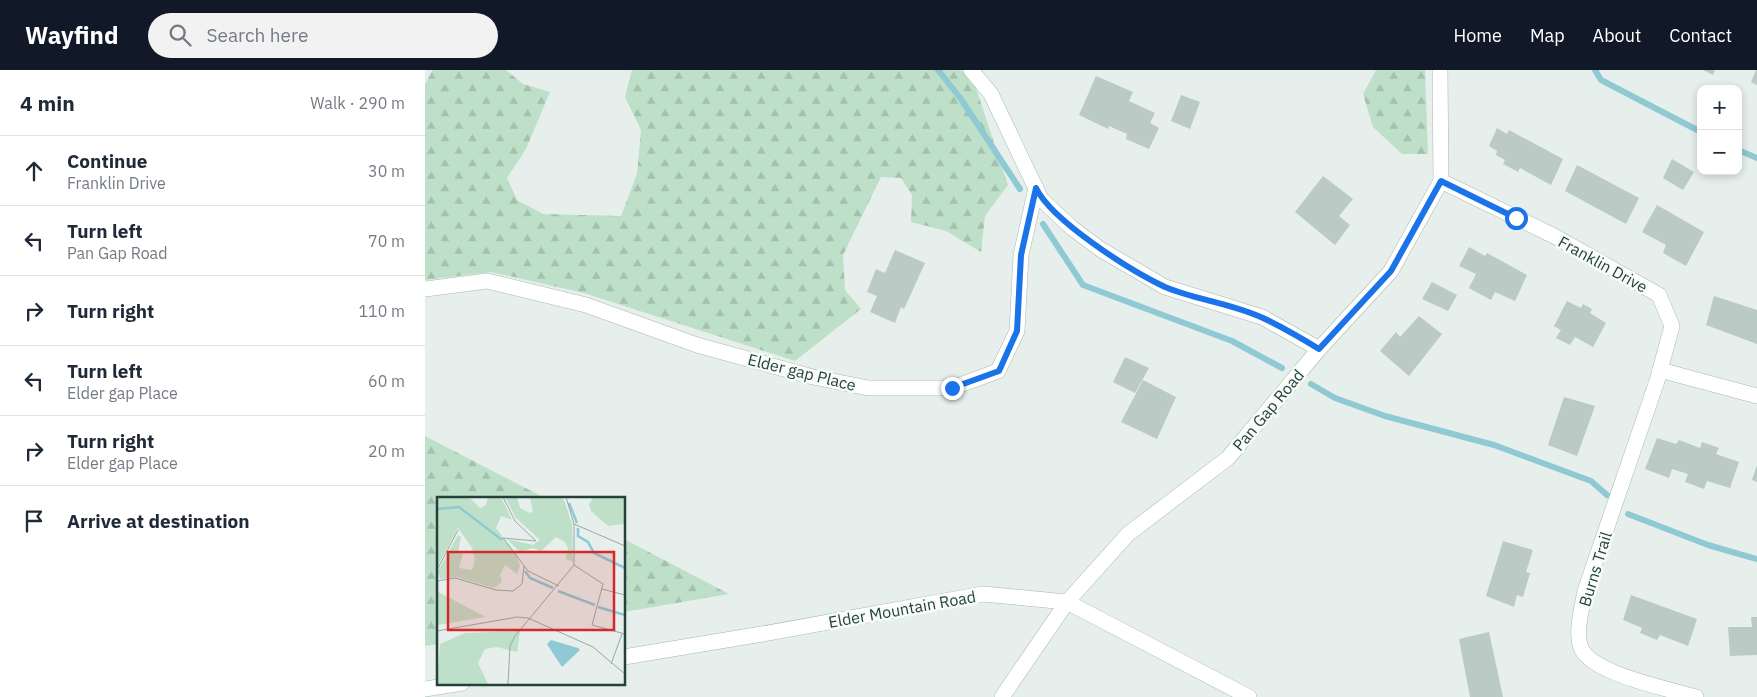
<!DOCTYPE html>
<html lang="en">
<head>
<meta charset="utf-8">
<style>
  body { margin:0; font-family:"IBM Plex Sans",sans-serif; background:#f2f2f3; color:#1f2937 }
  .controls { position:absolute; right:15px; top:15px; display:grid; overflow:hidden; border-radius:10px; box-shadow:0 2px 8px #0003 }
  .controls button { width:45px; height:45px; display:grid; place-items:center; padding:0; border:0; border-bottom:1px solid #e0e1e3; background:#fff; color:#1f2937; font:25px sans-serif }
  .stop { position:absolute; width:15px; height:15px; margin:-11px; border:4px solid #1a73e8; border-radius:50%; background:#fff }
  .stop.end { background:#1a73e8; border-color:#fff; box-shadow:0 1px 5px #0008 }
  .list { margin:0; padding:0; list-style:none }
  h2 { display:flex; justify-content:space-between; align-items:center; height:65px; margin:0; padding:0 20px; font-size:21px }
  h2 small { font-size:16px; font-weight:400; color:#747a83 }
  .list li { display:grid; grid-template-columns:32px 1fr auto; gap:15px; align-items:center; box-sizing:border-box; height:70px; padding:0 20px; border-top:1px solid #e0e1e3 }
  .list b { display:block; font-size:19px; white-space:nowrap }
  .list p { margin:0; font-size:16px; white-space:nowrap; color:#747a83 }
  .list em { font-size:16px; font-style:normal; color:#747a83 }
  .icon { flex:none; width:28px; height:28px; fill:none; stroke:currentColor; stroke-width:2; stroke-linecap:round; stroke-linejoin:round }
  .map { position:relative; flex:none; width:1332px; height:627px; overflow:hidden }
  header { display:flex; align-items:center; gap:30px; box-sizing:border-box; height:70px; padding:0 25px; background:#111827; color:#fff }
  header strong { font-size:24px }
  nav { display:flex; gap:28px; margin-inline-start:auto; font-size:18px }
  .search { width:350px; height:45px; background:#f2f2f3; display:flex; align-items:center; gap:12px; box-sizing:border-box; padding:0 18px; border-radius:28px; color:#747a83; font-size:19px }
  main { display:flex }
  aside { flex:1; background:#fff }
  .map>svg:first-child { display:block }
</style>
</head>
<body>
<header>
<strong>Wayfind</strong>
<div class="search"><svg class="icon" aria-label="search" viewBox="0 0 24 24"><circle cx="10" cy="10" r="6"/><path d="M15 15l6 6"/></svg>Search here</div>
<nav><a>Home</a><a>Map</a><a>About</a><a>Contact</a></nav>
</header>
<main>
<aside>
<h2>4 min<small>Walk · 290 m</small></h2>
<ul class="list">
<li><svg class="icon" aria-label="ahead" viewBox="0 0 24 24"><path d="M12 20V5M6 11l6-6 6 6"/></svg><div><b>Continue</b><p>Franklin Drive</p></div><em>30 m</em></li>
<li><svg class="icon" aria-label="left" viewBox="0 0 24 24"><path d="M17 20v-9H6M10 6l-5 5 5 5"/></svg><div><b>Turn left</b><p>Pan Gap Road</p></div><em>70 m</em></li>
<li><svg class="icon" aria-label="right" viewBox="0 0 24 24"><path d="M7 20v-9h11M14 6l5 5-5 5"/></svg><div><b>Turn right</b></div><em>110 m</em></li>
<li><svg class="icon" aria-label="left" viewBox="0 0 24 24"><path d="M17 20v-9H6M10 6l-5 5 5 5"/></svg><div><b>Turn left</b><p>Elder gap Place</p></div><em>60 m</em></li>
<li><svg class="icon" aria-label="right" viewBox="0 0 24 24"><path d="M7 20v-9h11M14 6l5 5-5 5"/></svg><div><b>Turn right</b><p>Elder gap Place</p></div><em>20 m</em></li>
<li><svg class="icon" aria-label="arrive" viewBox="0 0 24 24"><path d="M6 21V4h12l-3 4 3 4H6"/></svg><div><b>Arrive at destination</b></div></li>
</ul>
</aside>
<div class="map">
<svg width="1332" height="627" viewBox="0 0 1332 627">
  <defs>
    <pattern id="forest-firs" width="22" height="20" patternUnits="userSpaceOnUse" patternTransform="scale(1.25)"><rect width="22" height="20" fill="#bfe0c8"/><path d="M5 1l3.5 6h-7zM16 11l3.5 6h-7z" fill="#a4c1ad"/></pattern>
  </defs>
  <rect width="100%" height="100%" fill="#e6efeb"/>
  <!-- forest -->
  <g fill="url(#forest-firs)">
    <polygon points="8,0 81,0 98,14 125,22 101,79 82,108 92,130 118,144 196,146 212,104 216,60 200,27 207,0 536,0 550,15 583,115 560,146 556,182 521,161 486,152 487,125 476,108 456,107 418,185 420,220 436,239 370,291 159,223 66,202 0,210 0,14"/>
    <polygon points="951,0 1000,0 1003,84 977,84 948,57 938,24"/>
    <polygon points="0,366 120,428 14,428 14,574 0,576"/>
    <polygon points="199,469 304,524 199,542"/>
  </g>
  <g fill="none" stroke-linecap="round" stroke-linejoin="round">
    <!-- stream -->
    <g stroke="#8ec9d4" stroke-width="6">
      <polyline points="513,0 536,29 595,119"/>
      <polyline points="1170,0 1176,10 1276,62"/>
      <polyline points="1313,80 1332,88"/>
      <polyline points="618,154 658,215 807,271 857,298"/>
      <polyline points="886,314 910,328 960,346 1069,375 1166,411 1182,425"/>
      <polyline points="1203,444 1283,475 1332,489"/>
    </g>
  </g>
  <!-- building -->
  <g fill="#bbcac4">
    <polygon points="1278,0 1290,0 1288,5"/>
    <polygon points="1331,0 1332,0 1332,15 1326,12"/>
    <polygon points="671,6 708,22 704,31 730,43 725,53 734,58 724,79 701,69 702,64 684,56 683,59 654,45"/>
    <polygon points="756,25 775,32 765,59 746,51"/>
    <polygon points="1072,58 1082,64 1084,60 1138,89 1126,115 1095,98 1093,102 1078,94 1080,90 1071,85 1072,81 1064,76"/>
    <polygon points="1247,89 1269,102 1258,120 1238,108"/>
    <polygon points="1152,95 1214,128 1201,154 1140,121"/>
    <polygon points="898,106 928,129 914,146 925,155 910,175 870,142"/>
    <polygon points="1232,135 1279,162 1261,196 1238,183 1241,175 1217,162"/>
    <polygon points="1044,177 1060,186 1062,183 1102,205 1090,231 1070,222 1066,230 1044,218 1051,204 1034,196"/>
    <polygon points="470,180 500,193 479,239 476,237 470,253 445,242 452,226 442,222 451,199 460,203"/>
    <polygon points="1007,212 1032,225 1023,241 997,229"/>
    <polygon points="1289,226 1332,240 1332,274 1281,255"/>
    <polygon points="1142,231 1156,238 1158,234 1167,239 1165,243 1181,253 1168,277 1150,267 1145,275 1131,268 1136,260 1129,256"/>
    <polygon points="994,246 1017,264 984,306 955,281 971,262 975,267"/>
    <polygon points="700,287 724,298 710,323 688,312"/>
    <polygon points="718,310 751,327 732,369 696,352"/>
    <polygon points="1139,327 1170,336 1152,386 1123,375"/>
    <polygon points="1232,368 1251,374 1254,370 1275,378 1277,372 1294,378 1291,384 1314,392 1305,418 1282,411 1279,419 1260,412 1263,404 1247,399 1244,408 1220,399"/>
    <polygon points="1332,395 1332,412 1327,410"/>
    <polygon points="1078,471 1108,480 1101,502 1105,503 1098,527 1092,525 1089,537 1061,526"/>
    <polygon points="1206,525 1272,549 1263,576 1235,565 1232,570 1215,563 1217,558 1198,550"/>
    <polygon points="1326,547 1332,547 1332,585 1305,586 1303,557 1327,557"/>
    <polygon points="1064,562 1078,627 1045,627 1034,569"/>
  </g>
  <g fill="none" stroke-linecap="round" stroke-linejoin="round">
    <defs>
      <g id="minor">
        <polyline points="546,0 566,24 616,129 647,158 675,179 740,217 837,247 894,279"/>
        <path d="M1016,111L1129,166L1234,225L1247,256L1232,311L1160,521C1157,539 1151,557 1155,575C1161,603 1245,619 1271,627"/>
        <polyline points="0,219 62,211 161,235 272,275 388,307 443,318 527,318 573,301 592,261 596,185 611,118"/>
        <polyline points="1235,300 1332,326"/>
        <polyline points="199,587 337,564 558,524 642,532 824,627"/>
        <polyline points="0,619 37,613"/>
        <polyline points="577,627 642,532 703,464 803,388 894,279 966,201 1016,111 1015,0"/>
      </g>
    </defs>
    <!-- minor casing -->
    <use href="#minor" stroke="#a8b8b2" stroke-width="16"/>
    <!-- minor -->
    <use href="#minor" stroke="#fff" stroke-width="15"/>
  </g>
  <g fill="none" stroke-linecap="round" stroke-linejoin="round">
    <!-- route -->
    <path stroke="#1a73e8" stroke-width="6" d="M527,318L574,301L592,261L596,185L611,118C627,151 706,201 740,217C771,230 806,233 838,248C857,257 876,268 894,279L966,201L1016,111L1091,148"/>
  </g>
  <g text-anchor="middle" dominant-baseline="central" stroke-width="5" stroke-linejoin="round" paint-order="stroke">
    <!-- street labels -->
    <g font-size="16" fill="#24423a" stroke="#f7fbf9">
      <text transform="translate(1178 194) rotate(29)">Franklin Drive</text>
      <text transform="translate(377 302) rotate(14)">Elder gap Place</text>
      <text transform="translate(843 340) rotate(-50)">Pan Gap Road</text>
      <text transform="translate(1170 499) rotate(-73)">Burns Trail</text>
      <text transform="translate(477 539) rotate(-10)">Elder Mountain Road</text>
    </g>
  </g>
  <!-- overview -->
  <g transform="translate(12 427)">
    <rect width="188" height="188" fill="#e6efeb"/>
    <path d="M0,0H32L43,11L49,8L51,0H64L75,23L64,19L59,31L79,57L83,69L80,77L68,68L63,78L65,85L57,91L19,80L3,82L1,74L21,38L24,40L21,55L26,57L22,71L35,73L38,62L35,51L21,31L0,70ZM68,0H80L83,11L93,16L96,14L93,0H126L135,27L136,65L129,62L131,51L128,45L119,40L104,54L96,51L83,55L70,42L96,48L103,43L79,21ZM187,0V27L171,29L154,14L152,7L156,1ZM0,92L3,96L49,120L0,128ZM83,134L80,155L60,150L48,152L41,166L51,187H0L3,147L28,136Z" fill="#bfe0c8"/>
    <path d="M114,143L141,151L143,153L125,170L110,147Z" fill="#8ec9d4"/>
    <path fill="none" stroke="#8ec9d4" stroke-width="2.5" d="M132,6L140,26M0,12L22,10L65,43M141,31V39L151,45L157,56L188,71M88,74L93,81L116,91M121,94L158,108M161,110L188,118"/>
    <path fill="none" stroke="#98aaa4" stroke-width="1" d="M66,0L78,24L99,44L66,41L91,74L122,89M137,27L188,49M137,68L166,87L155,128L188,137M0,73L21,33M0,84L18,81L59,93L76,94L85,87L87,69M165,92L188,98M0,134L80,120L91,121L156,150L188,177M174,167L185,137M71,187L73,149L78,139L137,68V27L129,0"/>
    <path fill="#d62828" fill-opacity="0.15" stroke="#d62828" stroke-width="2.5" d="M11,55H177V133H11Z"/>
    <rect width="188" height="188" fill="none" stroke="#24423a" stroke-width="2.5"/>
  </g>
</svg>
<div class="controls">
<button>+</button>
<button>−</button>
</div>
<div class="stop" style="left:1091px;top:148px"></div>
<div class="stop end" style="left:527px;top:318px"></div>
</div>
</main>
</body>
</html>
